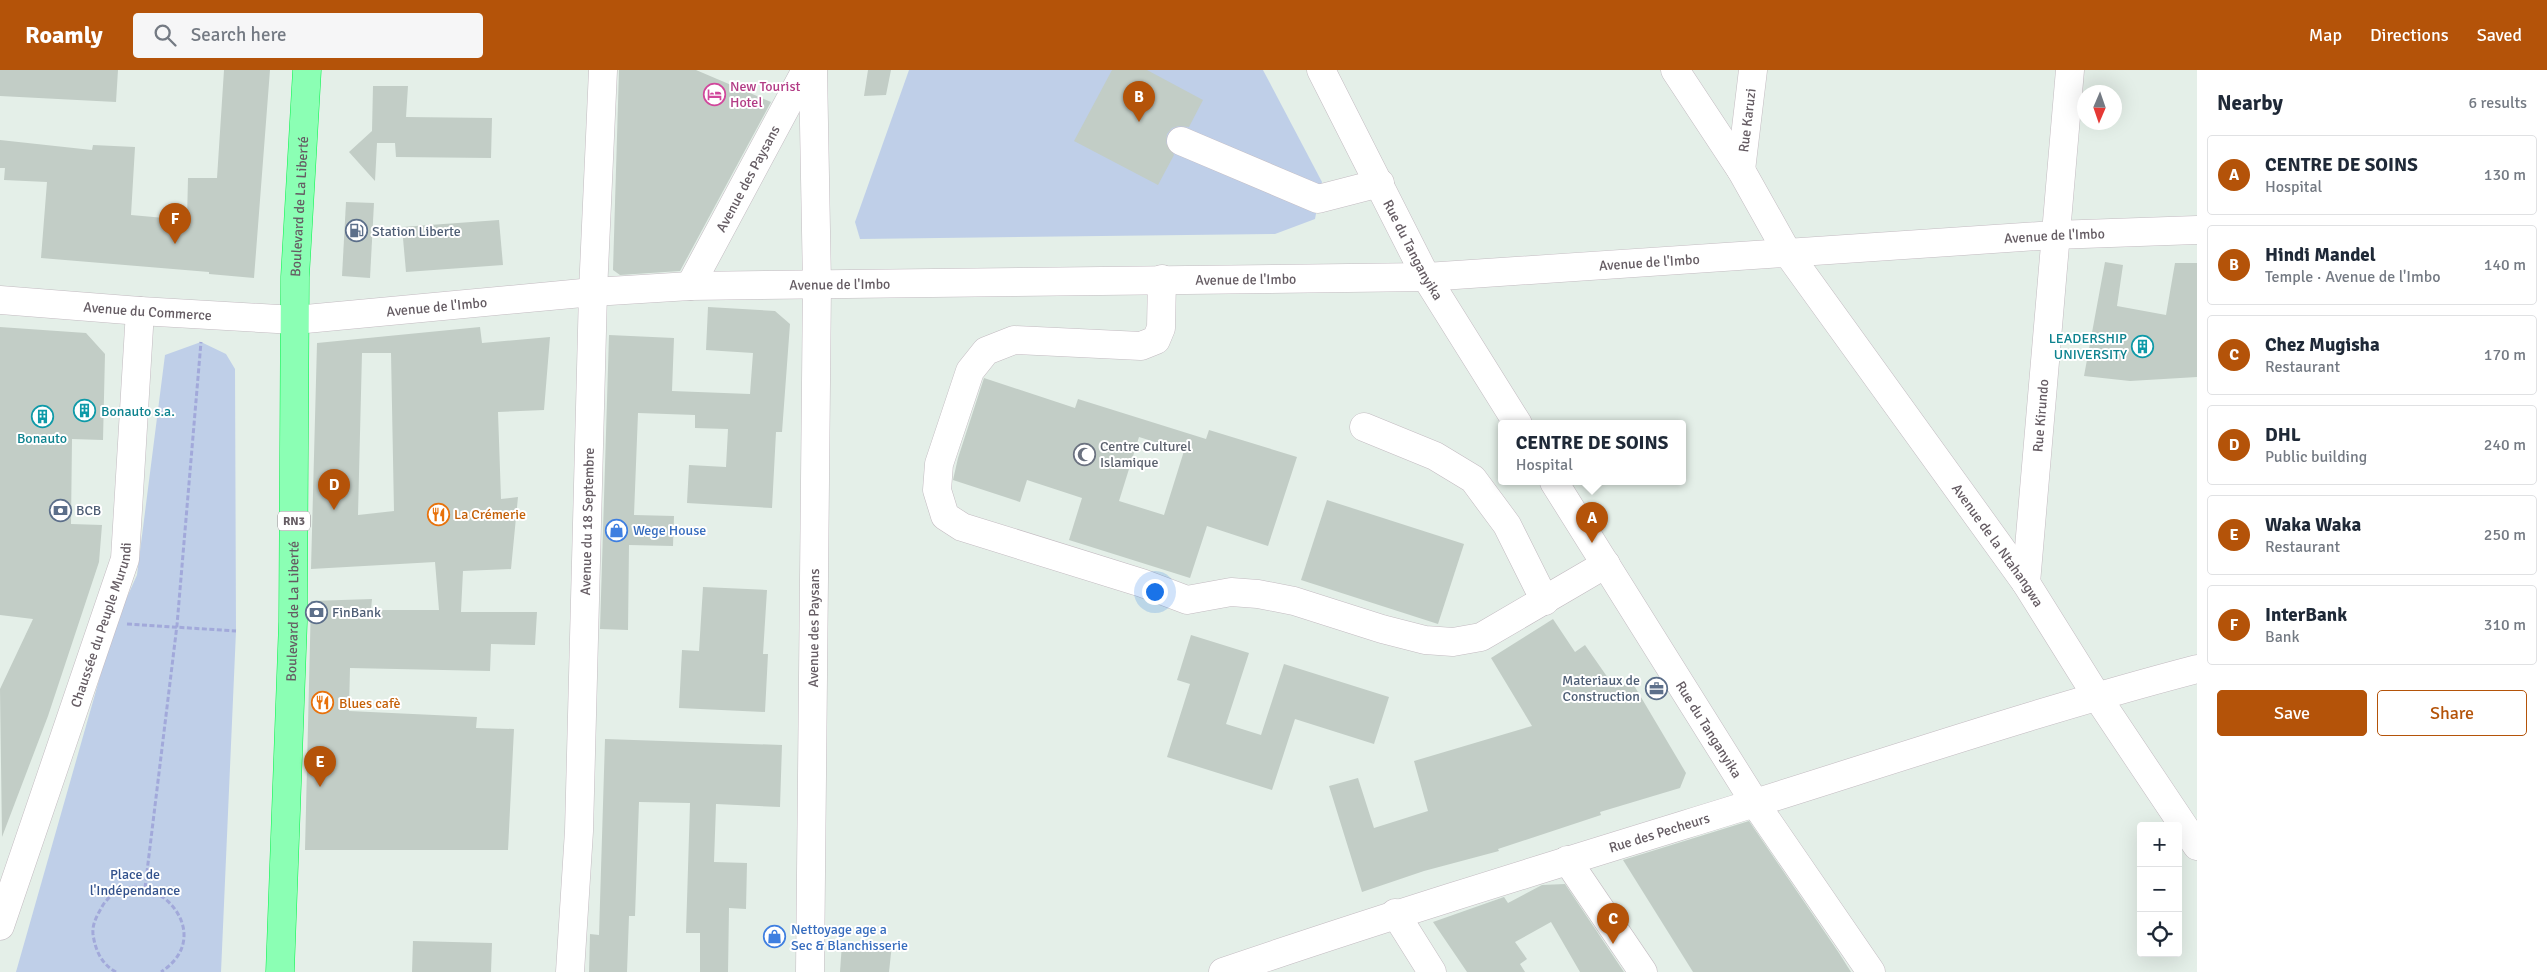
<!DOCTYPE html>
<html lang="en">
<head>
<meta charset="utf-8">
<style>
  body { margin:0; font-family:Signika,sans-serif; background:#f6f6f7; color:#1f2937 }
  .controls { position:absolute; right:15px; bottom:15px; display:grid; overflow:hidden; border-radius:5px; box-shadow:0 5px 20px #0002 }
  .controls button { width:45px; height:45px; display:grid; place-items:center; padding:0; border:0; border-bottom:1px solid #e0e1e3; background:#fff; color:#1f2937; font:25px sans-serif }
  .compass { position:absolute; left:2077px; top:15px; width:45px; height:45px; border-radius:50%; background:#fff; box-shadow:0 5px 20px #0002; rotate:182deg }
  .you { position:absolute; left:1154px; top:521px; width:18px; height:18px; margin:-12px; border:4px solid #fff; border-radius:50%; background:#1a73e8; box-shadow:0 0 0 8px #1a73e833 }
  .badge { display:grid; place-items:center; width:32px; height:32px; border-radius:50%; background:#b45309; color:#fff; font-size:16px; font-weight:700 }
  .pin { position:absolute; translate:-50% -41px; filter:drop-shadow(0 1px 2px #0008) }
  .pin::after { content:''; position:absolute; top:26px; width:18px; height:15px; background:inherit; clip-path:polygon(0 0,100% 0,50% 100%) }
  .popup { position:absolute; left:1498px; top:350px; width:188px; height:65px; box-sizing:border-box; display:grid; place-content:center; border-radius:5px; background:#fff; filter:drop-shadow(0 1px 4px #0005); font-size:16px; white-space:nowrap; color:#747a83 }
  .popup b { font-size:19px; color:#1f2937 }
  .popup::after { content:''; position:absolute; left:50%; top:100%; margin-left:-10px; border:10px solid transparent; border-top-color:#fff }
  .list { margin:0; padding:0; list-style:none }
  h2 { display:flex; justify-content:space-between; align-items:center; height:65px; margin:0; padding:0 20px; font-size:21px }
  h2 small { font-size:16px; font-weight:400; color:#747a83 }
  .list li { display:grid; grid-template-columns:32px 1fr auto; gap:15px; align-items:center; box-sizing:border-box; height:80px; margin:0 10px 10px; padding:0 10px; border:1px solid #e0e1e3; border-radius:5px }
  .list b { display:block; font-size:19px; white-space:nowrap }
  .list p { margin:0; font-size:16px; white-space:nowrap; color:#747a83 }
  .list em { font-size:16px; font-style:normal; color:#747a83 }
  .actions { display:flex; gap:10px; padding:15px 20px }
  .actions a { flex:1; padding:11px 0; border:1px solid #b45309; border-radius:5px; text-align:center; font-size:18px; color:#b45309 }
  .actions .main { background:#b45309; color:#fff }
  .icon { flex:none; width:28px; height:28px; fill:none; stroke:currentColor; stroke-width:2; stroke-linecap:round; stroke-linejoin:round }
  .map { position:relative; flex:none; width:2197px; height:902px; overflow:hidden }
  header { display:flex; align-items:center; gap:30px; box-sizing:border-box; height:70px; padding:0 25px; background:#b45309; color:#fff }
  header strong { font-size:24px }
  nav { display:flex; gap:28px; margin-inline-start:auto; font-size:18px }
  .search { width:350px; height:45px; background:#f6f6f7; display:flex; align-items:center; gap:12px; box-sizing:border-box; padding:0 18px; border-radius:5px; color:#747a83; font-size:19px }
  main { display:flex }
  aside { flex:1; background:#fff }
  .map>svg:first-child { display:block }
</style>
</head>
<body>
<header>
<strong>Roamly</strong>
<div class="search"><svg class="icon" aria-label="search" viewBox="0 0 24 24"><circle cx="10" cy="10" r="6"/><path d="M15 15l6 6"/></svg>Search here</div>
<nav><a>Map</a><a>Directions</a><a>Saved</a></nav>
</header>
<main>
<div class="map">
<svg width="2197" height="902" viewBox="0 0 2197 902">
  <rect width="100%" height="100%" fill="#e4efe8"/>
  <!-- green -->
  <g fill="#bfcfe8">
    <polygon points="909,0 1263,0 1322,112 1315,149 1275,164 860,169 855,152"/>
    <polygon points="201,272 226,284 235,299 236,561 221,902 16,902 115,554 137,505 165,285"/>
  </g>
  <!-- building -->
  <g fill="#c2cdc6" fill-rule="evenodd">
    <polygon points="0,0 118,0 116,32 0,26"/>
    <polygon points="224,0 270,0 254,208 209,204 209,202 41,188 47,112 4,110 5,98 0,98 0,70 92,80 93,75 135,77 131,145 187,150 188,108 217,108"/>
    <polygon points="619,0 696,0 771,32 680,201 620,205 613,200"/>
    <polygon points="868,0 891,0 886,25 864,26"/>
    <polygon points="1112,0 1147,0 1203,30 1189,57 1179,56 1172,58 1167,64 1166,73 1174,85 1158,115 1074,71"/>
    <polygon points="373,16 408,16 406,47 492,48 491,88 396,87 395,73 377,73 375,111 349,82 372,61"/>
    <polygon points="346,132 374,133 370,208 342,206"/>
    <polygon points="499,150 503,195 406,202 402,157"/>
    <polygon points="2105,192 2123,195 2117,236 2166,245 2175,193 2197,193 2197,307 2130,311 2084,306"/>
    <polygon points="708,237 775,241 790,254 782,362 776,362 772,438 687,433 689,395 726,397 728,359 695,358 695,345 638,343 634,445 674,446 673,476 629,475 628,560 600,559 609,265 674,268 672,321 750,324 753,283 706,280"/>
    <polygon points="0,257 86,263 105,284 103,370 72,369 71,454 102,455 99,492 48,646 2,767 0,619 33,549 0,545"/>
    <path d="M480,257L482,273L550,267L544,340L498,342L501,429L518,427L511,499L463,501L461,542H537L535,575L491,574L490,601L350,598L349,641L477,647L476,658L514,659L508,780H305L311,531L372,529L371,540H439L435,492L311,499L317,273ZM362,283H391L394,441L358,445Z"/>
    <path d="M984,308L1075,338L1078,329L1206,369L1209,360L1297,387L1268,476L1207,456L1190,508L1069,470L1082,428L1027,410L1020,432L953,410L958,388ZM1139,367L1184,381L1164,445L1119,431Z"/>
    <polygon points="1327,430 1464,474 1438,554 1301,510"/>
    <polygon points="703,517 767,520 763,584 768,584 765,642 679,638 682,580 699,581"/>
    <polygon points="1553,549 1575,582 1585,575 1615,618 1632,612 1686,703 1680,718 1600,742 1601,745 1498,779 1499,781 1424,801 1362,822 1329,716 1358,708 1374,758 1428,741 1414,691 1532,656 1491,588"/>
    <polygon points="1191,565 1249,583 1226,654 1261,665 1284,594 1389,627 1374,674 1295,649 1272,720 1167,687 1190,614 1177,610"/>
    <polygon points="605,669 782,675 780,737 716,734 714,792 747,793 746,839 729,838 728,902 700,902 700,863 686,863 690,733 639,732 635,846 629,846 627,902 589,902 590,864 599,865"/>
    <polygon points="1749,751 1839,883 1851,902 1693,902 1623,790"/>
    <polygon points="1565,814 1624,902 1580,902 1551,852 1515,872 1527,889 1520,894 1525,902 1467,902 1433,852 1504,827 1508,833 1542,815"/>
    <polygon points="413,871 492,873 491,902 412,902"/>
    <polygon points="842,873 892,874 889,902 840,902"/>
  </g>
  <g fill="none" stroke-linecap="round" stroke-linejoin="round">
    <defs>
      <g id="minor">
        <path id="s1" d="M1321,0L1426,207L1518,354"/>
        <path id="s2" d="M1675,0L1741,100L1787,182L2026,513L2096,625L2197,776"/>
        <polyline points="1181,71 1318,129 1380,113"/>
        <path id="s3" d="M1741,100L1753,0"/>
        <polyline points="1162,209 1161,258 1156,270 1141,276 1014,270 986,281 970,301 939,394 937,420 945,446 962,457 1142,513 1187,530 1231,522 1258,524 1294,531 1382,559 1425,570 1453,572 1481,567 1606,494"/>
        <path id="s4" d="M690,216L806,0"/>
        <path id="s5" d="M0,230L140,241L295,250L593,222L690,216L1426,207L2054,165L2197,160"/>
        <polyline points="1364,357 1435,386 1473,409 1507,455 1545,531"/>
        <path id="s6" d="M1554,412L1755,733L1871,902"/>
        <path id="s7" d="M2026,513L2070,0"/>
        <polyline points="1567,790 1643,902"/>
        <polyline points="1395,843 1432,902"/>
        <path id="s8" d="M0,856L125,489L140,241"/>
        <path id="s9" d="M570,902L579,761L593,222L603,0"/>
        <path id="s10" d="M810,902L817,214L813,0"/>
        <path id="s11" d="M1223,902C1399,842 1577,788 1755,733C1902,687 2048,638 2197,599"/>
      </g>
      <g id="highway">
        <path id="s12" d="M280,902L293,552L295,207L307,0"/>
      </g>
    </defs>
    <!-- minor casing -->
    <use href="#minor" stroke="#c3bbc1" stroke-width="29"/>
    <!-- highway casing -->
    <use href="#highway" stroke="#00f348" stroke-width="29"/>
    <!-- path -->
    <g stroke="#a2a9da" stroke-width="3" stroke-dasharray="5 2.5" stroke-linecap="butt">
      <polyline points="127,554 236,561"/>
      <polyline points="145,818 177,555 201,272"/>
      <path d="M116,902C101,894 95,879 93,864C92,853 98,844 103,835C139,782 225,860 161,902"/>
    </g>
    <!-- minor -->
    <use href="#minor" stroke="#fff" stroke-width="28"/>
    <!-- highway -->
    <use href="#highway" stroke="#8bffb4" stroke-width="28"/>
  </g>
  <!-- icons -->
  <defs>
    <symbol id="hotel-ring" viewBox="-11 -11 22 22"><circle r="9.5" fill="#fff" stroke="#d1479c" stroke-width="1.5"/><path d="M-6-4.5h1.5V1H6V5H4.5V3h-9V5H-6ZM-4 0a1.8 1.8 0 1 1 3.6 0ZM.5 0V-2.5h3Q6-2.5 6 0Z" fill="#d1479c"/></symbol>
    <symbol id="fuel-ring" viewBox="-11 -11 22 22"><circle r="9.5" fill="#fff" stroke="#5c6f8a" stroke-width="1.5"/><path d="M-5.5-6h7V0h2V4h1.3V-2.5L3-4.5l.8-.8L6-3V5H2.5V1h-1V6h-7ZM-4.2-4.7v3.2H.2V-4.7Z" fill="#5c6f8a"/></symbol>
    <symbol id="building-ring" viewBox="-11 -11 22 22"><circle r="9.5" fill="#fff" stroke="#0f9aa8" stroke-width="1.5"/><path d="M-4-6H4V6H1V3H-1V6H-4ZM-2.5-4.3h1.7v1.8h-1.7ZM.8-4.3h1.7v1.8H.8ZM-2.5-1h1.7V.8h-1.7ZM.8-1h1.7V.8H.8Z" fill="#0f9aa8"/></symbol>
    <symbol id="mosque-ring" viewBox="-11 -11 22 22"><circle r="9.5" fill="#fff" stroke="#6b7280" stroke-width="1.5"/><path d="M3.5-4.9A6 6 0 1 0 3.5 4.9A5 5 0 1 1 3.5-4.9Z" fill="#6b7280"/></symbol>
    <symbol id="bank-ring" viewBox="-11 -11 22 22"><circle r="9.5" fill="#fff" stroke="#5c6f8a" stroke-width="1.5"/><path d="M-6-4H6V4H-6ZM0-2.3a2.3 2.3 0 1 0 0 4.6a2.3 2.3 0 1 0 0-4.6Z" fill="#5c6f8a"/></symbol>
    <symbol id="restaurant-ring" viewBox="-11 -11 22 22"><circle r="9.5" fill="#fff" stroke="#e8710a" stroke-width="1.5"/><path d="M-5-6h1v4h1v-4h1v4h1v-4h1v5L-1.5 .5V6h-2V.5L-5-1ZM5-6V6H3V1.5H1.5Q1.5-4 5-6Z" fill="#e8710a"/></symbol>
    <symbol id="shop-ring" viewBox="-11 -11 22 22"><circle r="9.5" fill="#fff" stroke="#3f7fe0" stroke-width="1.5"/><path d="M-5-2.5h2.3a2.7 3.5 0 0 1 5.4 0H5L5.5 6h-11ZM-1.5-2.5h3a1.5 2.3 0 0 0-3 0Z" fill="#3f7fe0"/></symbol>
    <symbol id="office-ring" viewBox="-11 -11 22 22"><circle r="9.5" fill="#fff" stroke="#5c6f8a" stroke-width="1.5"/><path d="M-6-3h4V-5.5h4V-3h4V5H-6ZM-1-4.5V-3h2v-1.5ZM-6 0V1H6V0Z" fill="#5c6f8a"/></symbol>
  </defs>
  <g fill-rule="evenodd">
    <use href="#hotel-ring" x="702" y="12" width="25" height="25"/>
    <use href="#fuel-ring" x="344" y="148" width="25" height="25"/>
    <use href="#building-ring" x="2130" y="264" width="25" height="25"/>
    <use href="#building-ring" x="72" y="328" width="25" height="25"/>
    <use href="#building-ring" x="30" y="334" width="25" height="25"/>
    <use href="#mosque-ring" x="1072" y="372" width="25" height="25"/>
    <use href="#bank-ring" x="48" y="428" width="25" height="25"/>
    <use href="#restaurant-ring" x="426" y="432" width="25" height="25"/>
    <use href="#shop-ring" x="604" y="448" width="25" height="25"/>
    <use href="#bank-ring" x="304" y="530" width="25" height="25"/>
    <use href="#office-ring" x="1644" y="606" width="25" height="25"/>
    <use href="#restaurant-ring" x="310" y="620" width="25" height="25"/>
    <use href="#shop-ring" x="762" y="854" width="25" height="25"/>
  </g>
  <g text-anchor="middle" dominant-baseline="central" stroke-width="4" stroke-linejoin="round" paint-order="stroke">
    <!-- shield labels -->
    <rect fill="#fff" stroke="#938d92" stroke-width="1" x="278" y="441.5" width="32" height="19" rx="4"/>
    <g font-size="12" font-weight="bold" fill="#655c63">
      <text x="294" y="451">RN3</text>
    </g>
    <!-- hotel labels -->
    <g font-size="14" fill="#b23c85" stroke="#fff" text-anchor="start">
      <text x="730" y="16">New Tourist<tspan x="730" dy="16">Hotel</tspan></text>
    </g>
    <!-- street labels -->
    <g font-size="14" fill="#655c63" stroke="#fff">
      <text stroke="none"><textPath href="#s3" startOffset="50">Rue Karuzi</textPath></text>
      <text stroke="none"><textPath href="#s4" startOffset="122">Avenue des Paysans</textPath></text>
      <text stroke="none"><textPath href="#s12" startOffset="766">Boulevard de La Liberté</textPath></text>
      <text stroke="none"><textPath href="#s5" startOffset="2058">Avenue de l'Imbo</textPath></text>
      <text stroke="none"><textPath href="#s1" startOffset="202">Rue du Tanganyika</textPath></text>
      <text stroke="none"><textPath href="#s5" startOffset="1652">Avenue de l'Imbo</textPath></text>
      <text stroke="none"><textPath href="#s5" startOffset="1248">Avenue de l'Imbo</textPath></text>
      <text stroke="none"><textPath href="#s5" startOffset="842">Avenue de l'Imbo</textPath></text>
      <text stroke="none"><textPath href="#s5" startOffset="438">Avenue de l'Imbo</textPath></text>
      <text stroke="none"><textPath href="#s5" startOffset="148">Avenue du Commerce</textPath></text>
      <text stroke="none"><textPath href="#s7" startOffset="168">Rue Kirundo</textPath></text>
      <text stroke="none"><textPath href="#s9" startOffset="451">Avenue du 18 Septembre</textPath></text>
      <text stroke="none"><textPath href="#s2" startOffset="575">Avenue de la Ntahangwa</textPath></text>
      <text stroke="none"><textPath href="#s12" startOffset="361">Boulevard de La Liberté</textPath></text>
      <text stroke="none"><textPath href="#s8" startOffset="318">Chaussée du Peuple Murundi</textPath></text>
      <text stroke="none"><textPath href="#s10" startOffset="344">Avenue des Paysans</textPath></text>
      <text stroke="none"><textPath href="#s6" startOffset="292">Rue du Tanganyika</textPath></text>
      <text stroke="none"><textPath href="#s11" startOffset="458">Rue des Pecheurs</textPath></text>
    </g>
    <!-- service labels -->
    <g font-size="14" fill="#4e5e75" stroke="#fff" text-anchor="start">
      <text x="372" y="161">Station Liberte</text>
      <text x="76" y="440">BCB</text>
      <text x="332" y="542">FinBank</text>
      <text x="1640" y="610" text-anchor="end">Materiaux de<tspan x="1640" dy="16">Construction</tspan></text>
    </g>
    <!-- culture labels -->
    <g font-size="14" fill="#0d838f" stroke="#fff" text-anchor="end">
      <text x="2127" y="268">LEADERSHIP<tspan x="2127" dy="16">UNIVERSITY</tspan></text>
      <text x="101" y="341" text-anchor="start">Bonauto s.a.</text>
      <text x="42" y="368" text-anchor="middle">Bonauto</text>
    </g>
    <!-- worship labels -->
    <g font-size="14" fill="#5b616d" stroke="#fff" text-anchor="start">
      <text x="1100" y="376">Centre Culturel<tspan x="1100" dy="16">Islamique</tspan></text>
    </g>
    <!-- food labels -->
    <g font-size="14" fill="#c56008" stroke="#fff" text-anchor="start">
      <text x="454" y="444">La Crémerie</text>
      <text x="339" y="633">Blues cafè</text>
    </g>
    <!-- shop labels -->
    <g font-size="14" fill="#366cbe" stroke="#fff" text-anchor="start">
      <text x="633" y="460">Wege House</text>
      <text x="791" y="859">Nettoyage age a<tspan x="791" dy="16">Sec &amp; Blanchisserie</tspan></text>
    </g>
    <!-- park labels -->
    <g font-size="14" fill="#33528c" stroke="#fff">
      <text x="135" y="804">Place de<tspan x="135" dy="16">l'Indépendance</tspan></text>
    </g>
  </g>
</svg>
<div class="controls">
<button>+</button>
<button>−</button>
<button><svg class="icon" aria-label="locate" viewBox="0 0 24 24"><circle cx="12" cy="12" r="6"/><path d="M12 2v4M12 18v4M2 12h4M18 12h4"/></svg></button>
</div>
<svg class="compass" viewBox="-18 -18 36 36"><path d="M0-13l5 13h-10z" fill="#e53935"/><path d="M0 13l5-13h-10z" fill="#747a83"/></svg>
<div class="you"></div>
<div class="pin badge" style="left:1592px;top:473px">A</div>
<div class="popup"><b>CENTRE DE SOINS</b>Hospital</div>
<div class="pin badge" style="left:1139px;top:52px">B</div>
<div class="pin badge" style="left:1613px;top:874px">C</div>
<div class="pin badge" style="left:334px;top:440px">D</div>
<div class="pin badge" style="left:320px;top:717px">E</div>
<div class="pin badge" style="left:175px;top:174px">F</div>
</div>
<aside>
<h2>Nearby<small>6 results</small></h2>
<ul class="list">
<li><span class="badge">A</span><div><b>CENTRE DE SOINS</b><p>Hospital</p></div><em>130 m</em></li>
<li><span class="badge">B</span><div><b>Hindi Mandel</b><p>Temple · Avenue de l'Imbo</p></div><em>140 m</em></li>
<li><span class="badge">C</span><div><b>Chez Mugisha</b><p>Restaurant</p></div><em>170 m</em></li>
<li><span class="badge">D</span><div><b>DHL</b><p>Public building</p></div><em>240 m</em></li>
<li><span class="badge">E</span><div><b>Waka Waka</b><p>Restaurant</p></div><em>250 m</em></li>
<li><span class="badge">F</span><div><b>InterBank</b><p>Bank</p></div><em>310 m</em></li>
</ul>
<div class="actions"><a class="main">Save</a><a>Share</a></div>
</aside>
</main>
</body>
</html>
